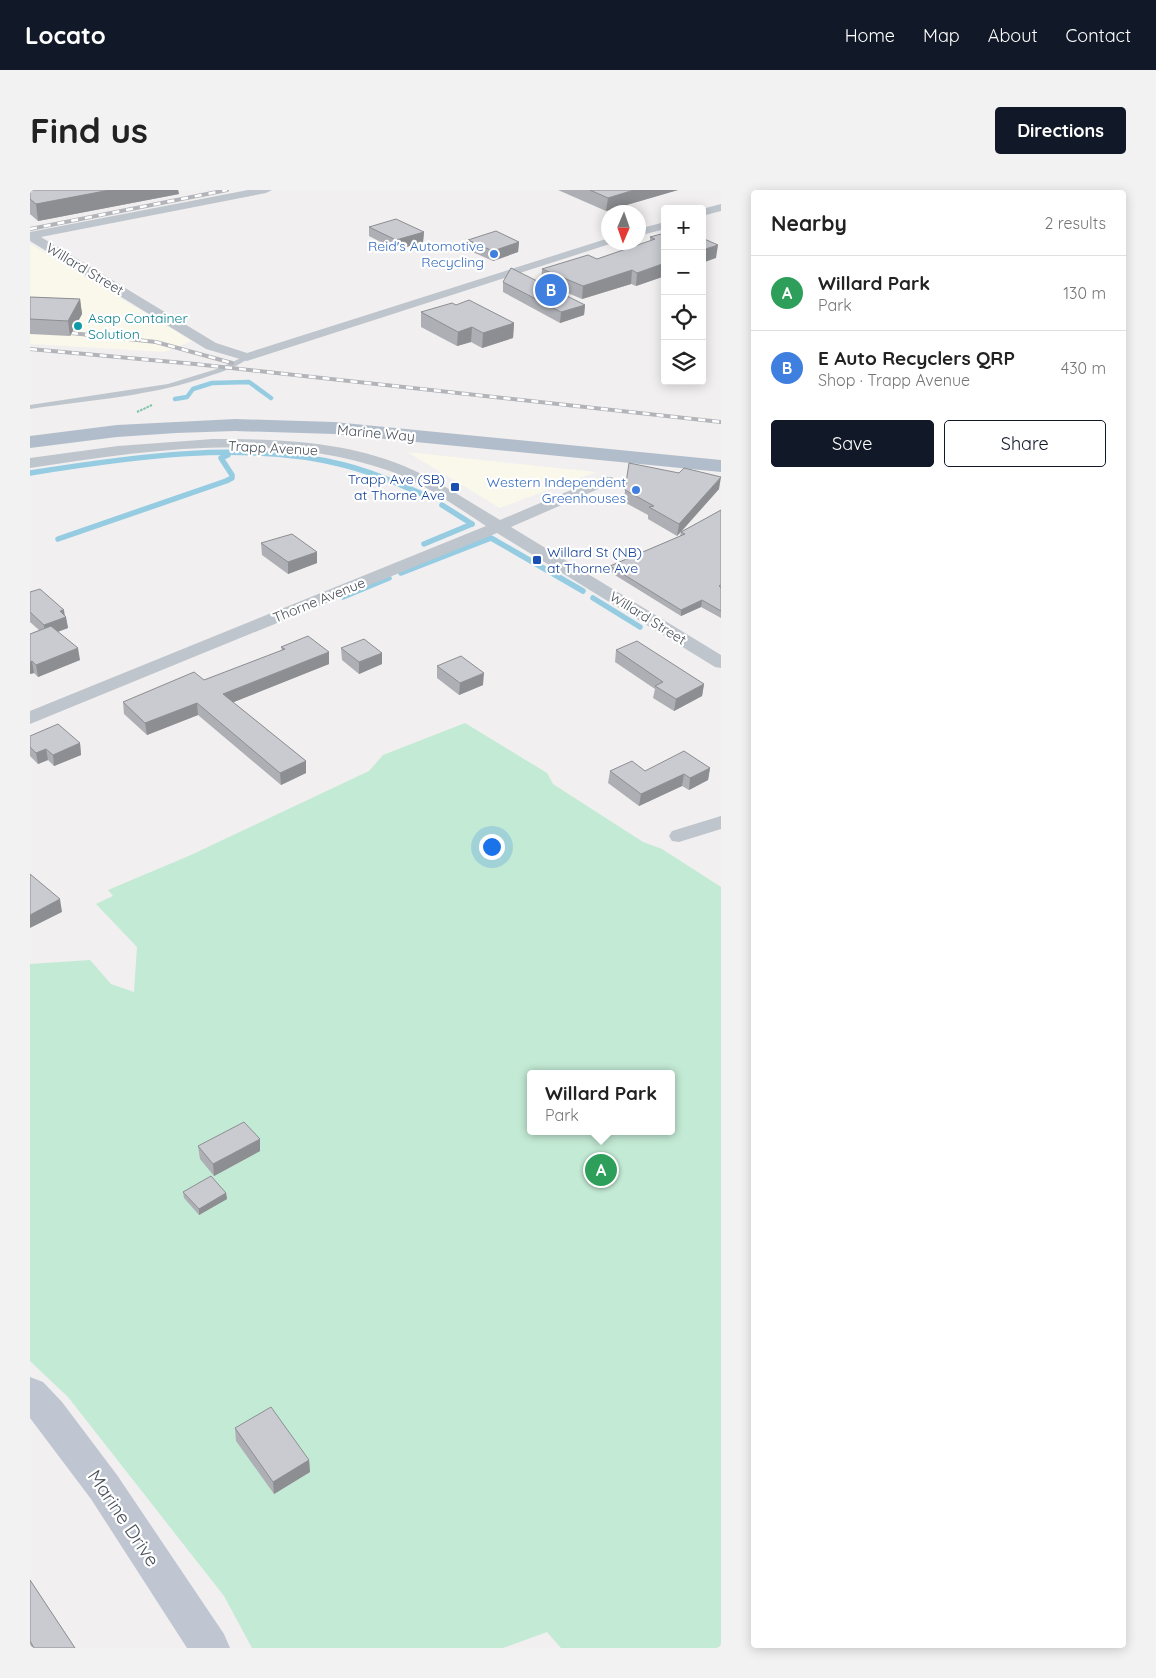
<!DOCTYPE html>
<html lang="en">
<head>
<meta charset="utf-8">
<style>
  body { margin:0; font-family:Quicksand,sans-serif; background:#f2f2f2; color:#222 }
  .controls { position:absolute; right:15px; top:15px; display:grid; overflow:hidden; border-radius:5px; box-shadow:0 2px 12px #0003 }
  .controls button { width:45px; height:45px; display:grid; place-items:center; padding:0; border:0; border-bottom:1px solid #e0e0e0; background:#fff; color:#222; font:25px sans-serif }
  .compass { position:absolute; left:571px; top:15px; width:45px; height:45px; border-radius:50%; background:#fff; box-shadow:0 2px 12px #0003; rotate:182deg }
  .you { position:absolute; left:461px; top:656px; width:18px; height:18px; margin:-12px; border:4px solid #fff; border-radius:50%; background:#1a73e8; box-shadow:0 0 0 8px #1a73e833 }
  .badge { display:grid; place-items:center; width:32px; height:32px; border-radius:50%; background:#111827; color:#fff; font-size:16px; font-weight:700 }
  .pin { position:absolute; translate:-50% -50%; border:2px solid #fff; box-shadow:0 1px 5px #0006 }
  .popup { position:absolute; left:497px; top:880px; width:148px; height:65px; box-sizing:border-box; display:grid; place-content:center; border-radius:5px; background:#fff; filter:drop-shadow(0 1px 4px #0005); font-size:16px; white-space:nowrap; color:#767676 }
  .popup b { font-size:19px; color:#222 }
  .popup::after { content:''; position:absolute; left:50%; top:100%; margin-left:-10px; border:10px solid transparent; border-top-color:#fff }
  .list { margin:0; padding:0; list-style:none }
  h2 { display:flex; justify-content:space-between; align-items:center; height:65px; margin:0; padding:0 20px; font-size:21px }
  h2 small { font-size:16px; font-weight:400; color:#767676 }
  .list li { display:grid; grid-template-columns:32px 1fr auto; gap:15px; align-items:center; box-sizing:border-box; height:75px; padding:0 20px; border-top:1px solid #e0e0e0 }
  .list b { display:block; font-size:19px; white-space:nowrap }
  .list p { margin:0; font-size:16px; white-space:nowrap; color:#767676 }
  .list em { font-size:16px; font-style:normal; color:#767676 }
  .actions { display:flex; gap:10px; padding:15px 20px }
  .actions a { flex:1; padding:11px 0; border:1px solid #111827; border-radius:5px; text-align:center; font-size:18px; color:#111827 }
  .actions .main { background:#111827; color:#fff }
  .icon { flex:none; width:28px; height:28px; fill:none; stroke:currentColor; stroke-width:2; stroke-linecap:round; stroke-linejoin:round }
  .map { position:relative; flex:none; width:691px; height:1458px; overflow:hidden; border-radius:5px }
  header { display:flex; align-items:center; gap:30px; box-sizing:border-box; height:70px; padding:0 25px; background:#111827; color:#fff }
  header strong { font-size:24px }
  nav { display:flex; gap:28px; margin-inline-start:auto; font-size:18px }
  .intro { display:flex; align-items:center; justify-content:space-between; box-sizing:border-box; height:120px; padding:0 30px }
  h1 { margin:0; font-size:35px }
  .button { padding:12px 22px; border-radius:5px; background:#111827; color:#fff; font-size:18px; font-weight:700 }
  main { display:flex; gap:30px; padding:0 30px }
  aside { flex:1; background:#fff; border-radius:5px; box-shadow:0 2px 12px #0003 }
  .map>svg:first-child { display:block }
</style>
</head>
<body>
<header>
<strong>Locato</strong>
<nav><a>Home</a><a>Map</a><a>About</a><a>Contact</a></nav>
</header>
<div class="intro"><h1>Find us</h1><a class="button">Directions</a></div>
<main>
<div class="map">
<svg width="691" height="1458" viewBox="0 0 691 1458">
  <rect width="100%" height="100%" fill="#f1efef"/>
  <!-- commercial -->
  <g fill="#faf7eb">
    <polygon points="0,54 4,56 162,151 134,162 0,154"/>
    <polygon points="377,262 566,282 470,318"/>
  </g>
  <!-- green -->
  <path fill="#c3ead5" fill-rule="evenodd" d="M435,533L517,583L523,594L613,652L632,659L691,697V1458H531L517,1442L473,1458H222L194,1406L38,1207L0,1171V774L60,770L81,794L104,802L107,757L66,714L83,706L78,700L161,665L339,581L353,565ZM501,884H641V941H501Z"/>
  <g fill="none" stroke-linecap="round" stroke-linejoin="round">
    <!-- stream-far1 -->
    <polyline stroke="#95cce2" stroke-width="4.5" points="145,209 157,207 163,199 182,193 219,192 241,208"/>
    <!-- stream -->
    <g stroke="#95cce2" stroke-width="5.5">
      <path d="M0,283C100,267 215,250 314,275C345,283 374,296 403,309"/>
      <polyline points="412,315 442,334"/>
      <polyline points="28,349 196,291 202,288 202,285 191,268 198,265"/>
      <polyline points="394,354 442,334"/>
      <polyline points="371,383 461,348 553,401"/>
      <polyline points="313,407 359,388"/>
      <polyline points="563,408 610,437"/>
    </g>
    <!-- path -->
    <polyline stroke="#7fc4a7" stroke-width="2" stroke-dasharray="2.5 1" stroke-linecap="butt" points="107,222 122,215"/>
    <!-- lane -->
    <path fill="#bfc5cc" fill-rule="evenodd" d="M215,166L220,167C210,175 195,181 182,185C124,206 61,210 0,219V215L138,194L190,178Z"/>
    <!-- street -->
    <g fill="#bfc5cc" fill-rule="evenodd">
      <polygon points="218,0 242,0 236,3 11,47 186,153 217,163 576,49 578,49 578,52 586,52 217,171 176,159 0,51 0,42"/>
      <polygon points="691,14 691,21 672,26 672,19"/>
      <polygon points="635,32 635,39 608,46 608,39"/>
      <path d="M183,249C246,249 314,251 374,276C407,290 438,311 470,330L572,287H582L585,290L582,293L481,337L691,465V478L685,477L467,343L0,534V521L456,336C425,316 393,292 357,280C243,241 116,260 0,278V268L88,256Z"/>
      <polygon points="691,626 691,639 649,652 642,651 639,646 642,641"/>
    </g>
    <!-- secondary -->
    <polygon fill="#bfc6d1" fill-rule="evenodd" points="0,1187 13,1192 32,1212 87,1285 194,1444 200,1458 157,1458 61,1309 0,1228"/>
    <!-- primary -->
    <polygon fill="#b2bdcb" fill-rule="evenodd" points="205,229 304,232 691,270 691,282 304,244 205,241 146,243 87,247 0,258 0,246 87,235"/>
    <defs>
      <g id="rail">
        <polyline points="0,39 197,0"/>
        <polyline points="41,143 126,152 202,173"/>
        <polyline points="0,159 165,174 691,232"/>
      </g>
    </defs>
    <!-- rail casing -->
    <use href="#rail" stroke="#b2b4b9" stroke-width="4"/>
    <!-- rail -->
    <use href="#rail" stroke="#fff" stroke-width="2.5" stroke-dasharray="7" stroke-linecap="butt"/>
  </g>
  <!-- wall -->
  <g fill="#adafb4">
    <polygon points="0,0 148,0 149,4 8,31 0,24"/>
    <polygon points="528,0 648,0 576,21"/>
    <polygon points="339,37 394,42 393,52 366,60 339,46"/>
    <polygon points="635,43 635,86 606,96 601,94 552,109 511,92 512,79 567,69 620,51 620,47"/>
    <polygon points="438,50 489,52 488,62 463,71 438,60"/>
    <polygon points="473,92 555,115 554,125 530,133 473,102"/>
    <polygon points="0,107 50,109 52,124 40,146 0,144"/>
    <polygon points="426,115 484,133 483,148 452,158 441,152 427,156 391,137 391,122"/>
    <polygon points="689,299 651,342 691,320 691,428 671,417 651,426 580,382 580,376 650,346 651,342 647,346 618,329 618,325 594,312 595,300"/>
    <polygon points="231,353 287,362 287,373 258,384 232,365"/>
    <polygon points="0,402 35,425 38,438 28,442 50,470 8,487 4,483 0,484 0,444 9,440 0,432"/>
    <polygon points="251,457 299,474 203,512 276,571 276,583 251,595 168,525 117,545 94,524 93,512 174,490 252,461"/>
    <polygon points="311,458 352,463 352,474 329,484 312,470"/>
    <polygon points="586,460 674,494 672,506 644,521 623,508 625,499 585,472"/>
    <polygon points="407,476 453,495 429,505 407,488"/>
    <polygon points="0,546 50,553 51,565 24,576 18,570 8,574 0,566"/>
    <polygon points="680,578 678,590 659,600 652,596 609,616 578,593 580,581 615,581"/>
    <polygon points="168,956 230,961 184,986 170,969"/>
    <polygon points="153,1002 196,1003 197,1009 169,1025 154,1008"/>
    <polygon points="205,1238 279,1270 280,1282 244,1304 206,1251"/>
    <polygon points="0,1390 45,1458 0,1458"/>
  </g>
  <!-- shaded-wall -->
  <g fill="#8d8e92">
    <polygon points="80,0 148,0 149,4 8,31 6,14"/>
    <polygon points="604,0 648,0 576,21 578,8"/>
    <polygon points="394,42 393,52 366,60 366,50"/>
    <polygon points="489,52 488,62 463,71 463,61"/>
    <polygon points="688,55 686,68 672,73 672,60"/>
    <polygon points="635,73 635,86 606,96 607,83"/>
    <polygon points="602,80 601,94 552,109 553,96"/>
    <polygon points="50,109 52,124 40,146 38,131"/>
    <polygon points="555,115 554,125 530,133 531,122"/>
    <polygon points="484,133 483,148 452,158 453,143"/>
    <polygon points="442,137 441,152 427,156 428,142"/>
    <polygon points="691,287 689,299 647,346 649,334"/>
    <polygon points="287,362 287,373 258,384 258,372"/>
    <polygon points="672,410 671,417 651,426 651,420"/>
    <polygon points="34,420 35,427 36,427 38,438 15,446 14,435 30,421"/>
    <polygon points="48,458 50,470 8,487 6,475"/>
    <polygon points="299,462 299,474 194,516 193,504"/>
    <polygon points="352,463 352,474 329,484 329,472"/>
    <polygon points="2,471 4,483 0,484 0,472"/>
    <polygon points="454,483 453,495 429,505 430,493"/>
    <polygon points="674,494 672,506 644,521 646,509"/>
    <polygon points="167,513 168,525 117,545 115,533"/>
    <polygon points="50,553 51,565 24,576 23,565"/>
    <polygon points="16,559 18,570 8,574 6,563"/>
    <polygon points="276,571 276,583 251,595 250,583"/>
    <polygon points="680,578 678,590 659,600 660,588"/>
    <polygon points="654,584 652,596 609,616 611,604"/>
    <polygon points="30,709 32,722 0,738 0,725"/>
    <polygon points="230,949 230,961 184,986 183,974"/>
    <polygon points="196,1003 197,1009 169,1025 169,1019"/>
    <polygon points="279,1270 280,1282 244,1304 243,1292"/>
  </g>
  <!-- building -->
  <g fill="#c9cbd1" stroke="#8d8e92">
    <polygon points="0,0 80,0 6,14 0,9"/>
    <polygon points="560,0 604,0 578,8"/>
    <polygon points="366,29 394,42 366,50 339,37"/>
    <polygon points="466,41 489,52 463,61 438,50"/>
    <polygon points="635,43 635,73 607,83 602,80 553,96 512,79 558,65 567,69 625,49 620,47"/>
    <polygon points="672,48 688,55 672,60"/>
    <polygon points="481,78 555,115 531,122 473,92"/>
    <polygon points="0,107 50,109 38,131 0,129"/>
    <polygon points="439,110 484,133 453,143 442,137 428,142 391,122 422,113 426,115"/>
    <polygon points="599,273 649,283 654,278 691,287 649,334 619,317 624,316 595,300"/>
    <polygon points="691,320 691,395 689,396 691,398 691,421 672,410 651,420 580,376 655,344 651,342"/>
    <polygon points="262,344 287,362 258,372 231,353"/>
    <polygon points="10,399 34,420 30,421 36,427 14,435 0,422 0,402"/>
    <polygon points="21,436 48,458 6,475 2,471 0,472 0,444"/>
    <polygon points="278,446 299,462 193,504 276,571 250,583 167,513 115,533 93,512 164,482 174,490 255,459 251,457"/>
    <polygon points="334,449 352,463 329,472 311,458"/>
    <polygon points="607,451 674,494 646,509 625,496 633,492 586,460"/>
    <polygon points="431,466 454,483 430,493 407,476"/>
    <polygon points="28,534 50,553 23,565 16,559 6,563 0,557 0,546"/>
    <polygon points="654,561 680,578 660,588 654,584 611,604 580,581 602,571 615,581"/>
    <polygon points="0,684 30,709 0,725"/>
    <polygon points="214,932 230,949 183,974 168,956"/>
    <polygon points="181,986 196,1003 169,1019 153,1002"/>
    <polygon points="241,1217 279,1270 243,1292 205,1238"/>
    <polygon points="0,1390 45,1458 4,1458 0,1451"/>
  </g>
  <!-- markers -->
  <g fill="#3f7fe0" stroke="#fff" stroke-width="2">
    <circle cx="464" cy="64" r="5"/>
    <circle cx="606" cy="300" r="5"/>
  </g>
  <circle fill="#0f9aa8" stroke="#fff" stroke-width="2" cx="48" cy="136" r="5"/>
  <g fill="#1a4fb4" stroke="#fff" stroke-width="2">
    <rect x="420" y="292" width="10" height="10" rx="2.5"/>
    <rect x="502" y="365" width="10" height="10" rx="2.5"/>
  </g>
  <g text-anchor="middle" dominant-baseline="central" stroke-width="4.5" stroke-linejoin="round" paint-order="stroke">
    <!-- far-shop labels -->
    <g font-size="14" fill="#366cbe" stroke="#fff" text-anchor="end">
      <text x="454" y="56">Reid's Automotive<tspan x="454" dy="16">Recycling</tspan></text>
      <text x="596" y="292">Western Independent<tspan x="596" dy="16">Greenhouses</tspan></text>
    </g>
    <!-- far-street labels -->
    <g font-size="14" fill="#49515a" stroke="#fff">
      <text transform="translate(55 79) rotate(31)">Willard Street</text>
      <text transform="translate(346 243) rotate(5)">Marine Way</text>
      <text transform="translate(243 258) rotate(3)">Trapp Avenue</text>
      <text transform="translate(289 410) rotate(-22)">Thorne Avenue</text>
      <text transform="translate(618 428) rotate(32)">Willard Street</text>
    </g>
    <!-- far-culture labels -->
    <g font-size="14" fill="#0d838f" stroke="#fff" text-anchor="start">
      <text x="58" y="128">Asap Container<tspan x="58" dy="16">Solution</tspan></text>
    </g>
    <!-- far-transit labels -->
    <g font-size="14" fill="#164399" stroke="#fff" text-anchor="end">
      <text x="415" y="289">Trapp Ave (SB)<tspan x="415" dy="16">at Thorne Ave</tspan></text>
      <text x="517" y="362" text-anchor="start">Willard St (NB)<tspan x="517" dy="16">at Thorne Ave</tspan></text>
    </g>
    <!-- near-street labels -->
    <g font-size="19" fill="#49515a" stroke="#fff">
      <text transform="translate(94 1328) rotate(56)">Marine Drive</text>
    </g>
  </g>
</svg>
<div class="controls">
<button>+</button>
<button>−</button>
<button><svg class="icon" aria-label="locate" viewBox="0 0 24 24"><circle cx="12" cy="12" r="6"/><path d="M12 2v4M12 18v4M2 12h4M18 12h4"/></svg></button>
<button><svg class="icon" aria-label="layers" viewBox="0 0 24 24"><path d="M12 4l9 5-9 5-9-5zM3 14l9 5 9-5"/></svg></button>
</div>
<svg class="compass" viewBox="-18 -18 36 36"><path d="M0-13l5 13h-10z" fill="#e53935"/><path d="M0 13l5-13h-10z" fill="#767676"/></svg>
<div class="you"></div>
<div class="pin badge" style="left:571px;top:980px;background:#2e9e5b">A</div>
<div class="popup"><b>Willard Park</b>Park</div>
<div class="pin badge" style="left:521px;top:100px;background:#3f7fe0">B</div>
</div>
<aside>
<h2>Nearby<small>2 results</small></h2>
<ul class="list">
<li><span class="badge" style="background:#2e9e5b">A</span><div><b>Willard Park</b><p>Park</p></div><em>130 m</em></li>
<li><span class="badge" style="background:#3f7fe0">B</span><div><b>E Auto Recyclers QRP</b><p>Shop · Trapp Avenue</p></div><em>430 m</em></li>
</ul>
<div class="actions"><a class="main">Save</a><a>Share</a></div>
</aside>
</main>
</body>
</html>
